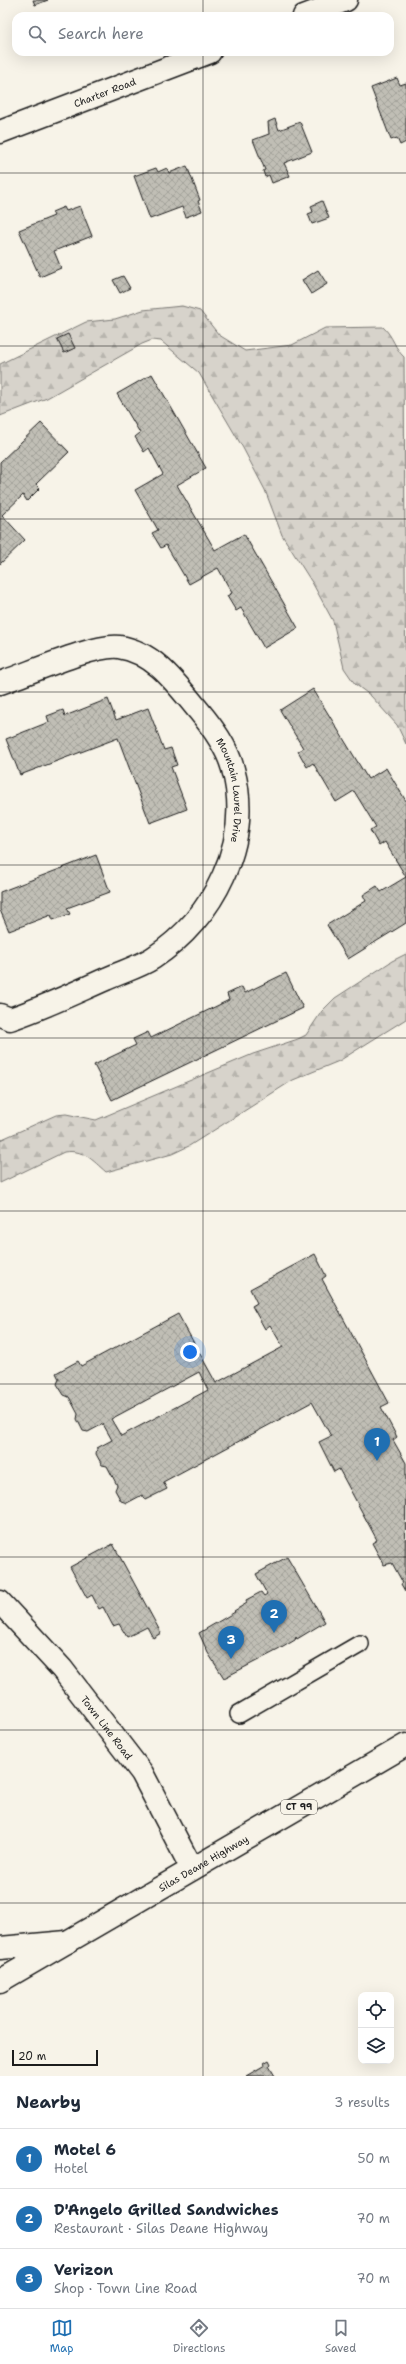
<!DOCTYPE html>
<html lang="en">
<head>
<meta charset="utf-8">
<style>
  body { margin:0; font-family:"Shantell Sans",sans-serif; background:#f6f6f7; color:#1f2937 }
  .controls { position:absolute; right:12px; bottom:12px; display:grid; overflow:hidden; border-radius:8px; box-shadow:0 4px 16px #0002 }
  .controls button { width:36px; height:36px; display:grid; place-items:center; padding:0; border:0; border-bottom:1px solid #e0e1e3; background:#fff; color:#1f2937; font:20px sans-serif }
  .scale { position:absolute; left:12px; bottom:10px; width:86px; box-sizing:border-box; padding-left:4px; border:2px solid #1c1c1c; border-top:0; font-size:11px; line-height:14px; white-space:nowrap; color:#1c1c1c; -webkit-text-stroke:3px #f7f3e8; paint-order:stroke }
  .you { position:absolute; left:190px; top:1352px; width:14px; height:14px; margin:-10px; border:3px solid #fff; border-radius:50%; background:#1a73e8; box-shadow:0 0 0 6px #1a73e833 }
  .badge { display:grid; place-items:center; width:26px; height:26px; border-radius:50%; background:#1f6fb2; color:#fff; font-size:13px; font-weight:700 }
  .pin { position:absolute; translate:-50% -33px; filter:drop-shadow(0 1px 2px #0008) }
  .pin::after { content:''; position:absolute; top:21px; width:14px; height:12px; background:inherit; clip-path:polygon(0 0,100% 0,50% 100%) }
  .list { margin:0; padding:0; list-style:none }
  h2 { display:flex; justify-content:space-between; align-items:center; height:52px; margin:0; padding:0 16px; font-size:17px }
  h2 small { font-size:13px; font-weight:400; color:#747a83 }
  .list li { display:grid; grid-template-columns:26px 1fr auto; gap:12px; align-items:center; box-sizing:border-box; height:60px; padding:0 16px; border-top:1px solid #e0e1e3 }
  .list b { display:block; font-size:15px; white-space:nowrap }
  .list p { margin:0; font-size:13px; white-space:nowrap; color:#747a83 }
  .list em { font-size:13px; font-style:normal; color:#747a83 }
  .icon { flex:none; width:22px; height:22px; fill:none; stroke:currentColor; stroke-width:2; stroke-linecap:round; stroke-linejoin:round }
  .map { position:relative; flex:none; width:406px; height:2076px; overflow:hidden }
  .search { position:absolute; background:#fff; box-shadow:0 4px 16px #0002; left:12px; right:12px; top:12px; height:44px; display:flex; align-items:center; gap:10px; box-sizing:border-box; padding:0 14px; border-radius:12px; color:#747a83; font-size:15px }
  .sheet { height:232px; background:#fff }
  nav { display:flex; justify-content:space-around; align-items:center; box-sizing:border-box; height:56px; border-top:1px solid #e0e1e3; background:#fff; font-size:11px; color:#747a83 }
  nav a { display:grid; justify-items:center; gap:2px }
  nav .on { color:#1f6fb2 }
  .map>svg:first-child { display:block }
</style>
</head>
<body>
<div class="map">
<svg width="406" height="2076" viewBox="0 0 406 2076">
  <defs>
    <pattern id="forest-firs" width="22" height="20" patternUnits="userSpaceOnUse"><rect width="22" height="20" fill="#d7d3cb"/><path d="M5 1l3.5 6h-7zM16 11l3.5 6h-7z" fill="#b8b5ae"/></pattern>
    <pattern id="building-cross-hatch" width="8" height="8" patternUnits="userSpaceOnUse"><rect width="8" height="8" fill="#c0beb5"/><path d="M0 0l8 8M0 8l8-8" fill="none" stroke="#a4a39b"/></pattern>
  </defs>
  <rect width="100%" height="100%" fill="#f7f3e8"/>
  <filter id="ink" filterUnits="userSpaceOnUse"><feTurbulence type="fractalNoise" baseFrequency=".025" numOctaves="2"/><feDisplacementMap in="SourceGraphic" scale="8" xChannelSelector="R" yChannelSelector="G"/><feConvolveMatrix kernelMatrix="1 2 1 2 8 2 1 2 1" color-interpolation-filters="sRGB"/></filter>
  <g filter="url(#ink)">
    <!-- forest -->
    <g fill="url(#forest-firs)" stroke="#7a7874">
      <path d="M182,306L200,311L219,335L245,351L292,345L325,328L383,327C393,336 395,349 404,357L406,744L397,725L371,696L355,684L344,668L333,621L313,584L282,535L265,490L243,448L199,373L161,341L152,340L142,344L47,398L0,416V364L86,322L115,319L143,310Z"/>
      <path d="M406,954V1019L339,1061L293,1080L189,1146L172,1154L106,1172C92,1160 84,1149 64,1152L0,1183V1140L56,1115L66,1114L96,1120L253,1054L298,1039L306,1035L322,1011L335,998L392,961Z"/>
    </g>
    <!-- building -->
    <g fill="url(#building-cross-hatch)" stroke="#1c1c1c" fill-rule="evenodd">
      <polygon points="33,0 48,0 35,5"/>
      <polygon points="397,78 400,85 406,83 406,142 400,145 397,138 391,140 371,88"/>
      <polygon points="275,119 279,130 300,122 312,152 284,163 290,176 272,183 269,175 265,177 263,171 265,170 253,140 269,134 268,122"/>
      <polygon points="187,166 200,200 198,201 202,211 186,217 182,207 150,219 134,176 156,168 158,172 167,168 169,173"/>
      <polygon points="322,201 329,218 312,224 308,214 313,212 311,206"/>
      <polygon points="80,206 92,236 54,251 61,268 40,277 19,230 54,216 52,212 64,207 66,211"/>
      <polygon points="318,270 327,284 311,294 302,280"/>
      <polygon points="123,276 130,288 120,293 113,280"/>
      <polygon points="68,334 75,348 64,353 57,339"/>
      <polygon points="152,374 206,468 177,485 215,550 244,534 298,628 264,648 241,608 236,611 227,596 232,593 218,568 189,584 166,545 161,548 152,533 158,530 135,490 163,474 149,448 144,452 135,437 140,433 117,394"/>
      <polygon points="41,423 69,452 36,484 40,488 27,501 23,495 2,515 25,540 0,564 0,462"/>
      <polygon points="313,689 368,779 386,768 406,801 406,877 385,842 379,846 370,830 376,827 354,791 336,802 313,763 307,767 298,751 303,748 280,710"/>
      <polygon points="108,699 116,720 148,708 164,750 171,748 177,765 171,767 187,809 150,823 118,738 20,775 6,739 49,722 47,716 63,710 65,716"/>
      <polygon points="96,855 110,892 67,908 70,914 53,920 51,915 9,931 0,910 0,892"/>
      <polygon points="406,877 406,923 348,959 327,925 366,901 363,895 377,886 381,892"/>
      <polygon points="286,973 303,1008 112,1100 94,1065 136,1045 133,1039 148,1032 151,1038 229,1000 227,994 242,987 245,993"/>
      <path d="M315,1254L326,1276L322,1279L389,1403L381,1407L397,1437L393,1440L406,1463L405,1591L401,1584L403,1583L392,1563L384,1565L372,1543L377,1540L339,1469L334,1472L319,1442L331,1436L312,1402L163,1482L167,1489L145,1500L142,1495L127,1503L121,1501L115,1490L117,1485L107,1466L102,1465L96,1454L97,1448L112,1440L103,1424L88,1432L83,1431L77,1419L78,1414L69,1397L64,1395L57,1384L59,1379L56,1373L78,1361L81,1366L178,1314L216,1383L283,1347L270,1325L265,1329L252,1306L257,1303L250,1289ZM199,1372L208,1390L121,1436L111,1419Z"/>
      <polygon points="113,1544 161,1633 153,1638 147,1627 127,1637 119,1624 113,1626 103,1607 99,1609 92,1595 87,1598 70,1567"/>
      <polygon points="287,1557 325,1622 297,1639 296,1637 295,1640 278,1650 224,1678 208,1653 199,1633 235,1612 234,1611 247,1603 246,1600 261,1592 264,1596 267,1594 256,1574"/>
      <polygon points="269,2060 271,2064 269,2066 275,2076 246,2076 265,2065 264,2063"/>
    </g>
    <g fill="none" stroke-linecap="round" stroke-linejoin="round">
      <defs>
        <polyline id="lane" points="239,1714 360,1644"/>
        <g id="street">
          <path id="s1" d="M0,683C28,674 93,644 119,647C155,652 178,686 199,711C213,728 227,747 233,769C253,842 214,918 153,958C139,967 121,972 106,979C74,993 43,1008 10,1019L0,1015"/>
        </g>
        <g id="secondary">
          <polyline points="304,16 346,0"/>
          <path id="s2" d="M0,132L210,52"/>
          <path id="s3" d="M0,1602L62,1669L142,1773L192,1869"/>
        </g>
        <g id="primary">
          <path id="s4" d="M0,1981L406,1745"/>
        </g>
        <polyline id="highway" points="0,1948 67,1942"/>
      </defs>
      <!-- lane casing -->
      <use href="#lane" stroke="#1c1c1c" stroke-width="20"/>
      <!-- street casing -->
      <use href="#street" stroke="#1c1c1c" stroke-width="25"/>
      <!-- secondary casing -->
      <use href="#secondary" stroke="#1c1c1c" stroke-width="25"/>
      <!-- primary casing -->
      <use href="#primary" stroke="#1c1c1c" stroke-width="25"/>
      <!-- highway casing -->
      <use href="#highway" stroke="#1c1c1c" stroke-width="25"/>
      <!-- lane -->
      <use href="#lane" stroke="#f7f3e8" stroke-width="17"/>
      <!-- street -->
      <use href="#street" stroke="#f7f3e8" stroke-width="22"/>
      <!-- secondary -->
      <use href="#secondary" stroke="#f7f3e8" stroke-width="22"/>
      <!-- primary -->
      <use href="#primary" stroke="#f7f3e8" stroke-width="22"/>
      <!-- highway -->
      <use href="#highway" stroke="#f7f3e8" stroke-width="22"/>
    </g>
  </g>
  <!-- grid -->
  <path fill="none" stroke="#1c1c1c" stroke-width="1" stroke-opacity="0.55" d="M203,0V16M203,52V2076M0,173H406M0,346H406M0,519H406M0,692H406M0,865H406M0,1038H406M0,1211H406M0,1384H406M0,1557H406M0,1730H406M0,1903H406"/>
  <g text-anchor="middle" dominant-baseline="central" stroke-width="3" stroke-linejoin="round" paint-order="stroke">
    <!-- shield labels -->
    <rect fill="#f7f3e8" stroke="#5e5c59" stroke-width="1" x="281" y="1800" width="36" height="14" rx="3"/>
    <g font-size="9" font-weight="bold" fill="#1c1c1c">
      <text x="299" y="1807">CT 99</text>
    </g>
    <!-- street labels -->
    <g font-size="10" fill="#1c1c1c" stroke="#f7f3e8">
      <text stroke="none"><textPath href="#s2" startOffset="112">Charter Road</textPath></text>
      <text stroke="none"><textPath href="#s1" startOffset="318">Mountain Laurel Drive</textPath></text>
      <text stroke="none"><textPath href="#s3" startOffset="165">Town Line Road</textPath></text>
      <text stroke="none"><textPath href="#s4" startOffset="235">Silas Deane Highway</textPath></text>
    </g>
  </g>
</svg>
<div class="controls">
<button><svg class="icon" aria-label="locate" viewBox="0 0 24 24"><circle cx="12" cy="12" r="6"/><path d="M12 2v4M12 18v4M2 12h4M18 12h4"/></svg></button>
<button><svg class="icon" aria-label="layers" viewBox="0 0 24 24"><path d="M12 4l9 5-9 5-9-5zM3 14l9 5 9-5"/></svg></button>
</div>
<div class="scale">20 m</div>
<div class="you"></div>
<div class="pin badge" style="left:377px;top:1461px">1</div>
<div class="pin badge" style="left:274px;top:1633px">2</div>
<div class="pin badge" style="left:231px;top:1659px">3</div>
<div class="search"><svg class="icon" aria-label="search" viewBox="0 0 24 24"><circle cx="10" cy="10" r="6"/><path d="M15 15l6 6"/></svg>Search here</div>
</div>
<section class="sheet">
<h2>Nearby<small>3 results</small></h2>
<ul class="list">
<li><span class="badge">1</span><div><b>Motel 6</b><p>Hotel</p></div><em>50 m</em></li>
<li><span class="badge">2</span><div><b>D'Angelo Grilled Sandwiches</b><p>Restaurant · Silas Deane Highway</p></div><em>70 m</em></li>
<li><span class="badge">3</span><div><b>Verizon</b><p>Shop · Town Line Road</p></div><em>70 m</em></li>
</ul>
</section>
<nav>
<a class="on"><svg class="icon" aria-label="map" viewBox="0 0 24 24"><path d="M3 6l6-2 6 2 6-2v14l-6 2-6-2-6 2zM9 4v14M15 6v14"/></svg>Map</a>
<a><svg class="icon" aria-label="directions" viewBox="0 0 24 24"><path d="M12 3l9 9-9 9-9-9zM9 14v-3h6M13 9l2 2-2 2"/></svg>Directions</a>
<a><svg class="icon" aria-label="saved" viewBox="0 0 24 24"><path d="M7 4h10v16l-5-4-5 4z"/></svg>Saved</a>
</nav>
</body>
</html>
